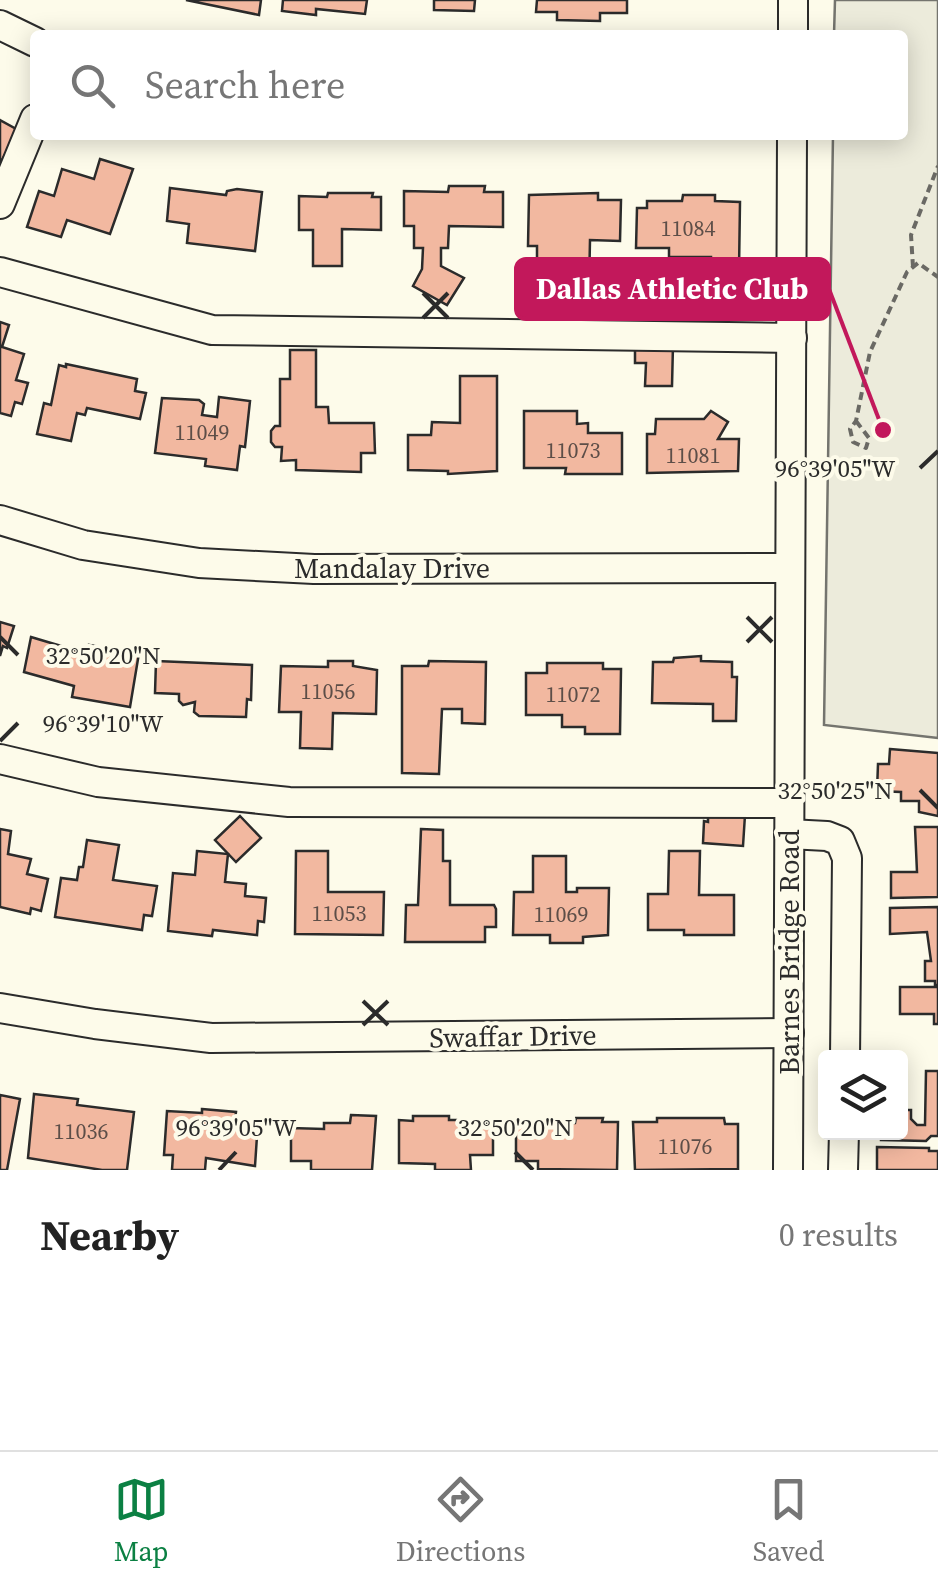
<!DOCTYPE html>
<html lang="en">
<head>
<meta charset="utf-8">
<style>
  body { margin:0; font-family:"Source Serif 4",serif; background:#f2f2f2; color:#222 }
  .controls { position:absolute; right:30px; bottom:30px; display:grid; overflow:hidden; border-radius:10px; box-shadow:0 5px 25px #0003 }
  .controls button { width:90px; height:90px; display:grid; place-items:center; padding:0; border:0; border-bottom:2px solid #e0e0e0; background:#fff; color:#222; font:50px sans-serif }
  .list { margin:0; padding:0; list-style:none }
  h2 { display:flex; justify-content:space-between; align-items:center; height:130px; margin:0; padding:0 40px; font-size:42px }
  h2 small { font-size:32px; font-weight:400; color:#767676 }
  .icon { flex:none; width:55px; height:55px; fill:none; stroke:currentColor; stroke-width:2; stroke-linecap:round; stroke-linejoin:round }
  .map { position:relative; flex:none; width:938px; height:1170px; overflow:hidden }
  .search { position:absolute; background:#fff; box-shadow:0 5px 25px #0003; left:30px; right:30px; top:30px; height:110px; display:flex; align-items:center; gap:25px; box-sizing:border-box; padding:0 35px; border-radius:10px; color:#767676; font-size:38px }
  .sheet { height:280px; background:#fff }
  nav { display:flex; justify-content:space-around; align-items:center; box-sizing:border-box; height:140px; border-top:2px solid #e0e0e0; background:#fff; font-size:28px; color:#767676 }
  nav a { display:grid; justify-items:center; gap:5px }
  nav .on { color:#0b8043 }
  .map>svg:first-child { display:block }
</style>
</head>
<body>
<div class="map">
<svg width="938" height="1170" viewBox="0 0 938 1170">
  <rect width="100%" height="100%" fill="#fdfbea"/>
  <!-- green -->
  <polygon fill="#ecebdb" stroke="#74746e" stroke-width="2.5" points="835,0 938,0 938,738 824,725 833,135 903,135 903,35 834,35"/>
  <!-- building -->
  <g fill="#f2b8a0" stroke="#2b2b2b" stroke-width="2.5">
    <polygon points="186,0 261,0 259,15"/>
    <polygon points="283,0 367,0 365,14 316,9 316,15 282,11"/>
    <polygon points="434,0 475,0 474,11 434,10"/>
    <polygon points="537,0 627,0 627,13 600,13 600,21 557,20 557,12 536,12"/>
    <polygon points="0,120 18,130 0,164"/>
    <polygon points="100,159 133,169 110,234 67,220 61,237 27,227 39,191 54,196 62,169 94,179"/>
    <polygon points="449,186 485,186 484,192 503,192 503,227 449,226 448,248 441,248 441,266 464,278 447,305 413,286 422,269 423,248 414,248 414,226 404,226 404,191 448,192"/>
    <polygon points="170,188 226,195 227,191 237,189 262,192 255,251 187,243 189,224 167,221"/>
    <polygon points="328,193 373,193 372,197 381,197 381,230 342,229 342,266 313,266 313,230 299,230 299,196 327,197"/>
    <polygon points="598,193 598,200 621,200 620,241 590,240 589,289 564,291 564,279 537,279 537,246 528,246 529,195"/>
    <polygon points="683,195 715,195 715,201 740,202 739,270 711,270 711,257 669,257 669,248 636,248 637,208 647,208 647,201 682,201"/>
    <polygon points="0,322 9,325 2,347 24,354 16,380 28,383 22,404 15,402 11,416 0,413"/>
    <polygon points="635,344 673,345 672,386 645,386 646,363 635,363"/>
    <polygon points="290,350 316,350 316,407 328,407 329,423 374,423 375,453 361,453 361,472 296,470 296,460 281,461 282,447 275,447 271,442 271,431 275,426 280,426 280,379 290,379"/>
    <polygon points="66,364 137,379 135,391 146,393 140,419 87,408 85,415 77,413 71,441 37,434 44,403 51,405 59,365 66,367"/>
    <polygon points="460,376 497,376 497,471 448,474 448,471 408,470 408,435 431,435 432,422 460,423"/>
    <polygon points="219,397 250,401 245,447 240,446 237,470 205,466 206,459 155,453 162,398 199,400 204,404 202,415 217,417"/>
    <polygon points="524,411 577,411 577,424 588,423 588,433 622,433 622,474 565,474 566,468 524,468"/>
    <polygon points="711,411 728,422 718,439 739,439 738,471 647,473 647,434 655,434 656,419 704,419"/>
    <polygon points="0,622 14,626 7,648 3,646 0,656"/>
    <polygon points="31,637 88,654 89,645 139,653 130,707 72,697 74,686 24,672"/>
    <polygon points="701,656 701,661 732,662 732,677 737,677 736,721 713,721 713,704 652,703 653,662 673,662 674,658"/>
    <polygon points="156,661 252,665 251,700 247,699 246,717 199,716 194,712 195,702 183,705 179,701 179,694 155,693"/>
    <polygon points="328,661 353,661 353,666 377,670 376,714 333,713 332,749 300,748 301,712 279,712 281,666 328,667"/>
    <polygon points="429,661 486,662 485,724 462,723 462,709 442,709 439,774 402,773 402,666 428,666"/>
    <polygon points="547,663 603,663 603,669 621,669 620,734 585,734 585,727 562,727 562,715 526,715 526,673 547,673"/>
    <polygon points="890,749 938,753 938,816 919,812 919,801 901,801 901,792 877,791 878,764 889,764"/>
    <polygon points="708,812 745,815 743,846 703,843 704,821 708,822"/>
    <polygon points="240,816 261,838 236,862 215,840"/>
    <polygon points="915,827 938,827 938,897 891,898 891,872 917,872"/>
    <polygon points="0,829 11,831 8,854 31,859 27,874 48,879 41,911 31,908 30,914 0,907"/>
    <polygon points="421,829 443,830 443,861 450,861 450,905 494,905 496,909 496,927 485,927 485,942 405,942 406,905 418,905"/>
    <polygon points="87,840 119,845 113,880 157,886 152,916 144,915 142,930 55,917 61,878 77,880 79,867 83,867"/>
    <polygon points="197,851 228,854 225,882 246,884 245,896 266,898 264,922 258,921 257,935 213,930 212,936 168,931 173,873 195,875"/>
    <polygon points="296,851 328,851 328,892 384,892 383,935 295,934"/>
    <polygon points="669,851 700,851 699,895 734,895 734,935 684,935 684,930 648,930 648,894 668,894"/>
    <polygon points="533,856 566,856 566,892 577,892 577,888 609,888 608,935 583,937 583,943 550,943 550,935 513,935 514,892 533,892"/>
    <polygon points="938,907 938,985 935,985 935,981 925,981 925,961 931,961 927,932 890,934 890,908"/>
    <polygon points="900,987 938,987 938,1024 934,1024 934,1014 900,1014"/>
    <polygon points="926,1071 938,1071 938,1136 931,1136 926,1141 881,1140 881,1132 900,1132 900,1110 911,1110 911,1119 917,1125 925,1125"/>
    <polygon points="34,1094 78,1099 77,1105 134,1112 127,1170 102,1170 28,1158"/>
    <polygon points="0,1095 20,1099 7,1170 0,1170"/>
    <polygon points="202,1109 236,1112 235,1120 258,1121 255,1166 206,1158 205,1170 172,1170 173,1155 164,1155 167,1111 202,1113"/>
    <polygon points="351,1115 376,1116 372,1170 311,1170 311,1161 291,1161 291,1128 324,1129 324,1123 350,1123"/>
    <polygon points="413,1116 449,1116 449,1120 470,1120 470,1123 493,1124 493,1155 470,1155 471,1170 435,1170 435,1164 399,1163 399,1120 413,1121"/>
    <polygon points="576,1118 603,1118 602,1122 618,1122 617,1170 538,1169 538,1161 516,1161 516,1123 575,1123"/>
    <polygon points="657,1118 724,1118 725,1124 738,1124 738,1169 635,1170 633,1122 657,1122"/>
    <polygon points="877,1147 929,1148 929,1151 938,1151 938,1170 877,1170"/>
  </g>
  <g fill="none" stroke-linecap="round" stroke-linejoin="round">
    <defs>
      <g id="minor">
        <polyline points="0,25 35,42"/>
        <polyline points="793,35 793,0"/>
        <polyline points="0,204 35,119"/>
        <polyline points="0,272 212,330 792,338"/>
        <polyline points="0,520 83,545 199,563 314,569 789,568"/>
        <polyline points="0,759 98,782 289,802 789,803"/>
        <polyline points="789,834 827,836 840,841 847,858 845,1058"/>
        <polyline points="0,1008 95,1024 211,1038 789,1033"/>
        <polyline points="788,1170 792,135"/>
        <polyline points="843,1170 844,1132"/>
      </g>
    </defs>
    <!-- minor casing -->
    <use href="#minor" stroke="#2b2b2b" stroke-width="32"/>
    <!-- path -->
    <g stroke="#6a6964" stroke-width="4" stroke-dasharray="8 5" stroke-linecap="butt">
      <polyline points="913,267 911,235 938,166"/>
      <polyline points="856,421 869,438 866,448 853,442 850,429 856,421 870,352 907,272 918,263 938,277"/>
    </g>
    <!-- minor -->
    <use href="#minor" stroke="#fdfbea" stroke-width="28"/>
  </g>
  <!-- ticks -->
  <path fill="none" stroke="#2b2b2b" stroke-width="4" d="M423,293L448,318M423,318L448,293M920,468L938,451M747,617L772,642M0,637L18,655M747,642L772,617M0,741L18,723M920,790L938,808M363,1001L388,1025M363,1025L388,1001M515,1152L533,1170M219,1170L236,1152"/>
  <g text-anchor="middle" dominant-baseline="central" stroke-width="8" stroke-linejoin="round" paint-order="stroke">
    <!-- number labels -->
    <g font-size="22" fill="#5d4e48">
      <text x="688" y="228">11084</text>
      <text x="202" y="432">11049</text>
      <text x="573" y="450">11073</text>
      <text x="693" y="455">11081</text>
      <text x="328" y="691">11056</text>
      <text x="573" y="694">11072</text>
      <text x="339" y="913">11053</text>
      <text x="561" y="914">11069</text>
      <text x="81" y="1131">11036</text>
      <text x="685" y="1146">11076</text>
    </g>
    <!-- street labels -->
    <g font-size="28" fill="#2b2b2b" stroke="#fdfbea">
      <text x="392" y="568">Mandalay Drive</text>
      <text transform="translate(789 952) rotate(-90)">Barnes Bridge Road</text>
      <text transform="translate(513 1036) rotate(-1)">Swaffar Drive</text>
    </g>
  </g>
  <g font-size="25" text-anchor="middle" fill="#2b2b2b" stroke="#fdfbea" stroke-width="8" stroke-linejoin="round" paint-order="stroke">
    <text x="835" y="477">96°39'05"W</text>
    <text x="103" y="664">32°50'20"N</text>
    <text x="103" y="732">96°39'10"W</text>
    <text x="835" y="799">32°50'25"N</text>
    <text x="236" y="1136">96°39'05"W</text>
    <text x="515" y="1136">32°50'20"N</text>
  </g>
  <!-- callouts -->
  <path fill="none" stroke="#c2185b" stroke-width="4" d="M883 430L829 289"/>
  <circle fill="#c2185b" stroke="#fdfbea" stroke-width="4" cx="883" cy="430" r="10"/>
  <rect fill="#c2185b" stroke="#c2185b" stroke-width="4" x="516" y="259" width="313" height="60" rx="10"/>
  <g font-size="30" text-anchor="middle" font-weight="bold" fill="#fff">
    <text x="672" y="299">Dallas Athletic Club</text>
  </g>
</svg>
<div class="controls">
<button><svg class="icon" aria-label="layers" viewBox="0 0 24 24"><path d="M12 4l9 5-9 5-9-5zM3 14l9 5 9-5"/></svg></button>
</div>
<div class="search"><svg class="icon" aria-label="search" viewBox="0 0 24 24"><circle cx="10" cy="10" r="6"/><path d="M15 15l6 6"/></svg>Search here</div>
</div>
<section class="sheet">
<h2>Nearby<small>0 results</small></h2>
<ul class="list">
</ul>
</section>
<nav>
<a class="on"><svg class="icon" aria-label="map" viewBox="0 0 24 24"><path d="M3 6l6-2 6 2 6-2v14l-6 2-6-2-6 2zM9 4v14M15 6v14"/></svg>Map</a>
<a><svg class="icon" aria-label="directions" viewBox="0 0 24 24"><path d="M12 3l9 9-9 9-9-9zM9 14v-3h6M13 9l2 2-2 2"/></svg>Directions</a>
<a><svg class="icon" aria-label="saved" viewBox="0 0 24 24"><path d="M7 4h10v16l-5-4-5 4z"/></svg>Saved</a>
</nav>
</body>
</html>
